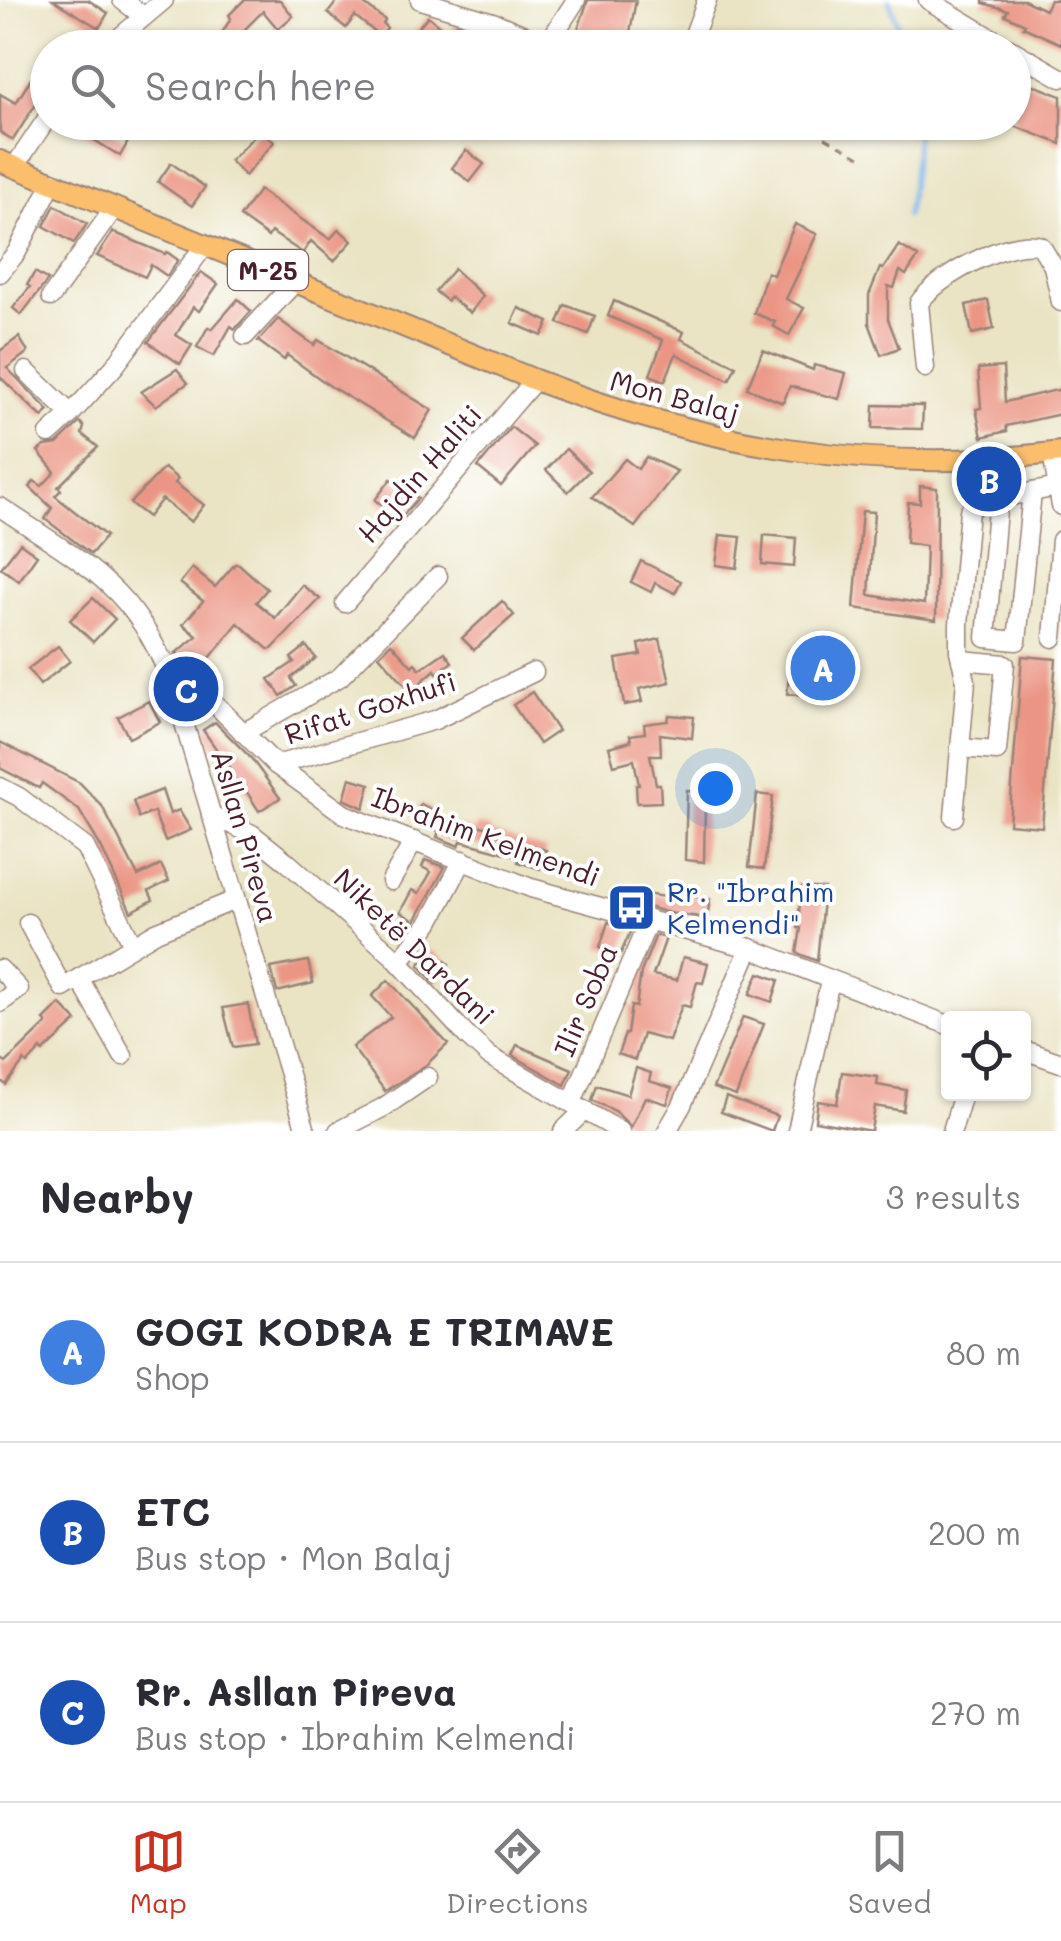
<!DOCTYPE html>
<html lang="en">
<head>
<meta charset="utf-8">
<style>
  body { margin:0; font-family:Mali,sans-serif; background:#f2f2f3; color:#2b2b33 }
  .controls { position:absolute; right:30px; bottom:30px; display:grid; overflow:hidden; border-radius:10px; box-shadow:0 2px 8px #0004 }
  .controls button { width:90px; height:90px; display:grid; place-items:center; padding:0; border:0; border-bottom:2px solid #e1e1e2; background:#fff; color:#2b2b33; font:50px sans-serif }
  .you { position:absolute; left:715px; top:788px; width:35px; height:35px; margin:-25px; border:8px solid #fff; border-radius:50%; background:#1a73e8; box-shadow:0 0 0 15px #1a73e833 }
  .badge { display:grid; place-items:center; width:65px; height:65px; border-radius:50%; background:#c8321e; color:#fff; font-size:32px; font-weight:700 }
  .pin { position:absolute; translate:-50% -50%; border:5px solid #fff; box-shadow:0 2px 10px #0006 }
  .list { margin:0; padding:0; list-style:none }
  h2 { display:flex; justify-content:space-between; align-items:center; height:130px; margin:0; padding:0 40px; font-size:42px }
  h2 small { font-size:32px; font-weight:400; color:#7c7c81 }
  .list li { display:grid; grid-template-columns:65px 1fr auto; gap:30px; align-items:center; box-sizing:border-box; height:180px; padding:0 40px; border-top:2px solid #e1e1e2 }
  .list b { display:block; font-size:38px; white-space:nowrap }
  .list p { margin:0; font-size:32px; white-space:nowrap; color:#7c7c81 }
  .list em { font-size:32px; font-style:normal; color:#7c7c81 }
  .icon { flex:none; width:55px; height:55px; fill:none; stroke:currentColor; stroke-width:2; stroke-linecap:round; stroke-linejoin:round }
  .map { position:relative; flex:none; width:1061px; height:1131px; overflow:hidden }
  .search { position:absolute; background:#fff; box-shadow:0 2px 8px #0004; left:30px; right:30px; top:30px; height:110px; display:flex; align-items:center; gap:25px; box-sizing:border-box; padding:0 35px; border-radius:55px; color:#7c7c81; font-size:38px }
  .sheet { height:670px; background:#fff }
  nav { display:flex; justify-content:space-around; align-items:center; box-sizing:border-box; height:140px; border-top:2px solid #e1e1e2; background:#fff; font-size:28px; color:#7c7c81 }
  nav a { display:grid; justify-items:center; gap:5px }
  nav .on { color:#c8321e }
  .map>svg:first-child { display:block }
</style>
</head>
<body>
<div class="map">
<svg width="1061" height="1131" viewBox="0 0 1061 1131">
  <rect width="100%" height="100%" fill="#fff"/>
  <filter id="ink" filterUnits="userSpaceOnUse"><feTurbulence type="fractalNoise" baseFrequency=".01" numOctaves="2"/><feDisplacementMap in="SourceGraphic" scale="20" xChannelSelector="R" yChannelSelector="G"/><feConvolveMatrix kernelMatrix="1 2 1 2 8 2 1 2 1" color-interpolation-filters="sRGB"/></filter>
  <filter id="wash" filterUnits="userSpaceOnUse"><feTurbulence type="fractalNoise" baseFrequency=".0048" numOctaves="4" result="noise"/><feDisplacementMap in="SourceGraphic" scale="40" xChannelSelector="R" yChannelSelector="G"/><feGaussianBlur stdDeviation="2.25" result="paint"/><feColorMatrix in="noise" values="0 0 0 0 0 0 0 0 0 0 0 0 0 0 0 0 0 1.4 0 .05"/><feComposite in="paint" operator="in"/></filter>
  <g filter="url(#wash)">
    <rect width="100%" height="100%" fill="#eae4c5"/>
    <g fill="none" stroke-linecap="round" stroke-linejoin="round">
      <!-- stream -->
      <g stroke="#7cb4ec" stroke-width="4">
        <polyline points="889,0 906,48"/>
        <path d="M906,216C914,187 914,154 918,122"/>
      </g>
    </g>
    <g id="blocks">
      <!-- building -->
      <g fill="#eb9685">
        <polygon points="53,0 88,0 108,13 99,28"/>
        <polygon points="244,0 280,0 293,16 278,29 263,11 239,35 231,48 213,48 231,18 229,15"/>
        <polygon points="338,0 359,0 385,20 383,24 387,28 381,37 355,16 346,28 328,13"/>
        <polygon points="588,0 636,0 629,38 597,32 591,48 574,41"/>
        <polygon points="983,0 1024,0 1045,10 1050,0 1061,0 1061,44 1023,27 1025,24 1005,15 1008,10 983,3"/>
        <polygon points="428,16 449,34 457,24 479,31 493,42 497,37 521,48 440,48 431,41 422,48 410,37"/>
        <polygon points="32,77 47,86 13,140 0,132 0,94 16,103"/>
        <polygon points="1014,77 1061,96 1061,144 1014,126"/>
        <polygon points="65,122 97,122 128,142 120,156"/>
        <polygon points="260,130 274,142 245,176 230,161"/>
        <polygon points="466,150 484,164 470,182 452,168"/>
        <polygon points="171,163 205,187 192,206 158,182"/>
        <polygon points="259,190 330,239 339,229 352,241 334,261 311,241 303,253 271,232 268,237 240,217"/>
        <polygon points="55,205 87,224 74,243 44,226"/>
        <polygon points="795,224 817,234 786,299 804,308 789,335 773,326 775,322 754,313 767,272 773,275"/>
        <polygon points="113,232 165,254 167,252 178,260 167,276 151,265 145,277 97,256"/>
        <polygon points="899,245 918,257 906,275 900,271 894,288 888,286 888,319 899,348 881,355 869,323 869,295 880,268 883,269"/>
        <polygon points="454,269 483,296 470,313 450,297 447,301 435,291"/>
        <polygon points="35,272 48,280 21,315 13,308 30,287 27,285"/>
        <polygon points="201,272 218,284 199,311 193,307 176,335 192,345 180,364 148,342"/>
        <polygon points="238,299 251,311 235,329 231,326 214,356 197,347 208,327 212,329"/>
        <polygon points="988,300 994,329 972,334 966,305"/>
        <polygon points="614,301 684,332 681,339 736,366 729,380 676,354 665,381 650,375 663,340 608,316"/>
        <polygon points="565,305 595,316 588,334 558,323"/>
        <polygon points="519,308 549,322 542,336 512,323"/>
        <polygon points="278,319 314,345 318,340 432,410 415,438 330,386 287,355 284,360 258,341"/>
        <polygon points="19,337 28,352 7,368 49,411 42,417 0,377 0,351"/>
        <polygon points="763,350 813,370 814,365 846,373 839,399 790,386 783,403 747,388"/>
        <polygon points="1003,367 1005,402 1061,389 1061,414 1006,426 1007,431 982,437 976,409 981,408 978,369"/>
        <polygon points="177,369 188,383 156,406 141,392"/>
        <polygon points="874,405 923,406 922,429 873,428"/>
        <polygon points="80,422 84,427 82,434 98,447 58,487 61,490 55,496 106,536 91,554 45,519 52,508 30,487 34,481 42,486 55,472 38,451 45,446 57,444"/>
        <polygon points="511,427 535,446 501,486 478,467"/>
        <polygon points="566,449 589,471 568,492 546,470"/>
        <polygon points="646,457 677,471 635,527 592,497 625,459 638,469"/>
        <polygon points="164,468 178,479 175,483 204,505 191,522 162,499 148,517 130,503"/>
        <polygon points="391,479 418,498 400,519 375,500"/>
        <polygon points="920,486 937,488 936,620 854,608 862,511 874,512 869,595 924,604 926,546 906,543 908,502 920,503"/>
        <polygon points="720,535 741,537 737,568 716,565"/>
        <polygon points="764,535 796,538 794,567 762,564"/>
        <polygon points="20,543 37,555 19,581 1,568"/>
        <polygon points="641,561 681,581 675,593 655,583 651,592 631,582"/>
        <polygon points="235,564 239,564 267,589 256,602 275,618 302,585 320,599 272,649 268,649 238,623 210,658 195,671 176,653 197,636 183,624 203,601 180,583 192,568 215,587"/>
        <polygon points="93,598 115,619 93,642 70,620"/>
        <polygon points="502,601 514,615 474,650 462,638"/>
        <polygon points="660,639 670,682 639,689 642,702 624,705 616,659 641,655 639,644"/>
        <polygon points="391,643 412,666 415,663 420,669 445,652 452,662 437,673 435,670 411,691 379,655"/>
        <polygon points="58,646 70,661 40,685 28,669"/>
        <polygon points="306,646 316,658 291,678 296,686 281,696 269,679 294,662 291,658"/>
        <polygon points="792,649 841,653 839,699 787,694"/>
        <polygon points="1022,656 1056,659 1042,827 1009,824"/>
        <polygon points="532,692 558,731 539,744 513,705"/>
        <polygon points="149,701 160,722 129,738 118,717"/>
        <polygon points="669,715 694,717 692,738 660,734 661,755 650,755 656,784 660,784 661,802 637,803 636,785 639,785 634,760 614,765 609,747 631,741 630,735 645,733 644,724 668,721"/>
        <polygon points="215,722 251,758 280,798 259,811 243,786 240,788 227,768 229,767 203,730"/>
        <polygon points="0,742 80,783 102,806 138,876 161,865 169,881 149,891 153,900 131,912 101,847 79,810 42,783 39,788 0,768"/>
        <polygon points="350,778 370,784 364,808 344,799"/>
        <polygon points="162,790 170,814 179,810 191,830 165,841 154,812 139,818 133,801"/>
        <polygon points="687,790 709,792 708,807 705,806 704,862 685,860"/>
        <polygon points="757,794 773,796 764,869 749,867"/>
        <polygon points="421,804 435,811 432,818 474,831 476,825 490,828 490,832 546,850 540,869 518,862 520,857 461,841 459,846 437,837 439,831 413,820"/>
        <polygon points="425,860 445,867 415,921 400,912 412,890 419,893 431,872 422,867"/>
        <polygon points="801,887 824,889 817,961 797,953 801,928 798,928"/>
        <polygon points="625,891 679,899 679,895 710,899 707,918 669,913 623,900"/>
        <polygon points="608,922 631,930 621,953 600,947"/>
        <polygon points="656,935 666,938 653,975 677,980 683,957 708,963 703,983 697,982 690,1007 682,1005 669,1041 643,1034 635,1060 618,1054 625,1034 627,1034 631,1006 636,1007 641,972"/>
        <polygon points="431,950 449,964 435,983 419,965"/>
        <polygon points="308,961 313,983 277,992 271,968"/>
        <polygon points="759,973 779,980 772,1002 750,994"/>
        <polygon points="388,980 448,1044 426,1065 385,1091 352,1047 391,1017 372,996"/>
        <polygon points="60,1004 77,1021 43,1052 41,1049 27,1064 24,1061 6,1085 0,1080 0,1059 6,1063 47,1023 44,1020"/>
        <polygon points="248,1004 255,1044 233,1047 223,1008"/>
        <polygon points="743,1017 764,1024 736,1096 713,1088"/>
        <polygon points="517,1045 572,1069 565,1085 512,1055"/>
        <polygon points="636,1068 651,1073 649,1081 672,1088 667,1104 645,1097 631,1127 615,1111 592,1100 597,1085 628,1095"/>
        <polygon points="842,1072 878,1077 877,1085 906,1090 903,1111 875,1106 871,1131 815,1121 818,1101 837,1104"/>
        <polygon points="726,1097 777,1116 772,1131 721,1112"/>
      </g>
    </g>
  </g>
  <g filter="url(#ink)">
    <use href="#blocks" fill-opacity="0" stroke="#9a8278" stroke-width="2.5"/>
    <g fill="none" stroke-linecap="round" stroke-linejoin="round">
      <defs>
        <g id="minor">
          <polyline points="122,0 143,16"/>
          <polyline points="420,0 496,23 554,48"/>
          <polyline points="928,0 1008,48"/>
          <polyline points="547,45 576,0"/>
          <polyline points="107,48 164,0"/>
          <polyline points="689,48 707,0"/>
          <polyline points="1014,51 1061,78"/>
          <polyline points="15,166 48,117"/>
          <polyline points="0,273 17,252 53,181"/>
          <polyline points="51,297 115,207"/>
          <polyline points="245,336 295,282"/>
          <path d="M925,368L919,303C936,277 1011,236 1041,246L1053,266L1061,302"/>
          <polyline points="26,371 71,414 114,367 205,245"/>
          <polyline points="49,434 71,414"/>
          <polyline points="1052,453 1061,506"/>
          <polyline points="998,498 986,638 1017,641 1032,492"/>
          <path d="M0,507C86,565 140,589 175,693L306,1131"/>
          <polyline points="345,603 535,380"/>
          <polyline points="1053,638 1061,540"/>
          <polyline points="163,659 216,705 276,765 344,814 531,888 750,948 948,1025"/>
          <polyline points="243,733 340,677 438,576"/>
          <polyline points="960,748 997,751 1005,664 961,660"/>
          <polyline points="276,765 435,720 534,672"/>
          <polyline points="0,787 19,797 85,847 133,945"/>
          <polyline points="211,815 252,834 286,861 393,956 466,1035 489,1056 620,1131"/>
          <polyline points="954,817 966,681 959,651 959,624 969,511 979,502 1058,487"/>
          <polyline points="391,881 414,841"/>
          <polyline points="28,923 63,988 156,932 235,900"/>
          <polyline points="399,962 430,922 463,860"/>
          <polyline points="0,969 19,989 0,1003"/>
          <polyline points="79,978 123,1056"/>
          <polyline points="1024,1050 1061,1063"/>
          <polyline points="572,1102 649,920"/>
          <polyline points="338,1131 384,1107 428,1077"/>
          <polyline points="563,1131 585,1110"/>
          <polyline points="667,1131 682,1105 750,948"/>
          <polyline points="797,1131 830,981"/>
          <polyline points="952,1131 963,1094"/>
        </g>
        <path id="major" d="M0,161L535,380C707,446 877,476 1061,452"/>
      </defs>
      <!-- minor casing -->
      <use href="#minor" stroke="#9a8278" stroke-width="21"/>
      <!-- major casing -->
      <use href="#major" stroke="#9a8278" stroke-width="24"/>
      <!-- path -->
      <polyline stroke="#9a8278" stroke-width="2.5" stroke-dasharray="8 8" stroke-linecap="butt" points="797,122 866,160"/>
      <!-- minor -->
      <use href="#minor" stroke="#fff" stroke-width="18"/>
      <!-- major -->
      <use href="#major" stroke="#fabe6d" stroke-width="20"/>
    </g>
  </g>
  <!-- icons -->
  <defs>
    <symbol id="bus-square" viewBox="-11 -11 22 22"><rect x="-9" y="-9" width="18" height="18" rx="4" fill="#1a4fb4" stroke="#fff"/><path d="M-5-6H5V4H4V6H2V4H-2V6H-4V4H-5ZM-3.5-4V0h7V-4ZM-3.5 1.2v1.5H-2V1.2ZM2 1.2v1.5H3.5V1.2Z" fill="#fff"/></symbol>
  </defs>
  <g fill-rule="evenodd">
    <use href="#bus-square" x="604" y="880" width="55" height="55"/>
  </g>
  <g text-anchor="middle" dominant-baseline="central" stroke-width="8" stroke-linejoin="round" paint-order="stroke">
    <!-- shield labels -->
    <rect fill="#fff" stroke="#80626b" stroke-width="2.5" x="228" y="250" width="80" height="40" rx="8"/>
    <g font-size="25" font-weight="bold" fill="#4a1f2b">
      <text x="268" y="270">M-25</text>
    </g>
    <!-- street labels -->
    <g font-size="28" fill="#4a1f2b" stroke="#fff">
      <text transform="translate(675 396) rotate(15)">Mon Balaj</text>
      <text transform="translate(419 473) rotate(-49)">Hajdin Haliti</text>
      <text transform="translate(370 707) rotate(-18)">Rifat Goxhufi</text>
      <text transform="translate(246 836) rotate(74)">Asllan Pireva</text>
      <text transform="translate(486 836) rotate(20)">Ibrahim Kelmendi</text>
      <text transform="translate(415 946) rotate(44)">Niketë Dardani</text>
      <text transform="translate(585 1000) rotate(-67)">Ilir Soba</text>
    </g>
    <!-- transit labels -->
    <g font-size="28" fill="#164399" stroke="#fff" text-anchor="start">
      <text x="667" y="891">Rr. "Ibrahim<tspan x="667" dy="32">Kelmendi"</tspan></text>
    </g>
  </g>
</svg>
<div class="controls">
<button><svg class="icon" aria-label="locate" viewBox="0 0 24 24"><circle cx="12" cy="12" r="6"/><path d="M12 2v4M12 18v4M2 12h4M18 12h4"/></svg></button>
</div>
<div class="you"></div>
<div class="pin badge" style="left:823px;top:668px;background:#3f7fe0">A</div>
<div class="pin badge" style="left:989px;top:479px;background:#1a4fb4">B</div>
<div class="pin badge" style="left:186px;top:689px;background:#1a4fb4">C</div>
<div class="search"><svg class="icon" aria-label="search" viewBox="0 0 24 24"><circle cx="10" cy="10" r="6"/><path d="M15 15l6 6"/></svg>Search here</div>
</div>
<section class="sheet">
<h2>Nearby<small>3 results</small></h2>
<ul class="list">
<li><span class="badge" style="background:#3f7fe0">A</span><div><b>GOGI KODRA E TRIMAVE</b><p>Shop</p></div><em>80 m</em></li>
<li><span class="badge" style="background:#1a4fb4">B</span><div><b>ETC</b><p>Bus stop · Mon Balaj</p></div><em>200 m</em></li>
<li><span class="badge" style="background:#1a4fb4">C</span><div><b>Rr. Asllan Pireva</b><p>Bus stop · Ibrahim Kelmendi</p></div><em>270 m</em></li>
</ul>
</section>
<nav>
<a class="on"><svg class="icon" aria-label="map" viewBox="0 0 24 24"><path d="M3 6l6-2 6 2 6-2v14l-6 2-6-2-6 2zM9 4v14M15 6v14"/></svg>Map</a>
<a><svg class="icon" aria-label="directions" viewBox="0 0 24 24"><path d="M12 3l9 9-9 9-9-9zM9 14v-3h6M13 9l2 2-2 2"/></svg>Directions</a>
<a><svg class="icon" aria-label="saved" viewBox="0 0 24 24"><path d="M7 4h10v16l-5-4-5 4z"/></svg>Saved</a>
</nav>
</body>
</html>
